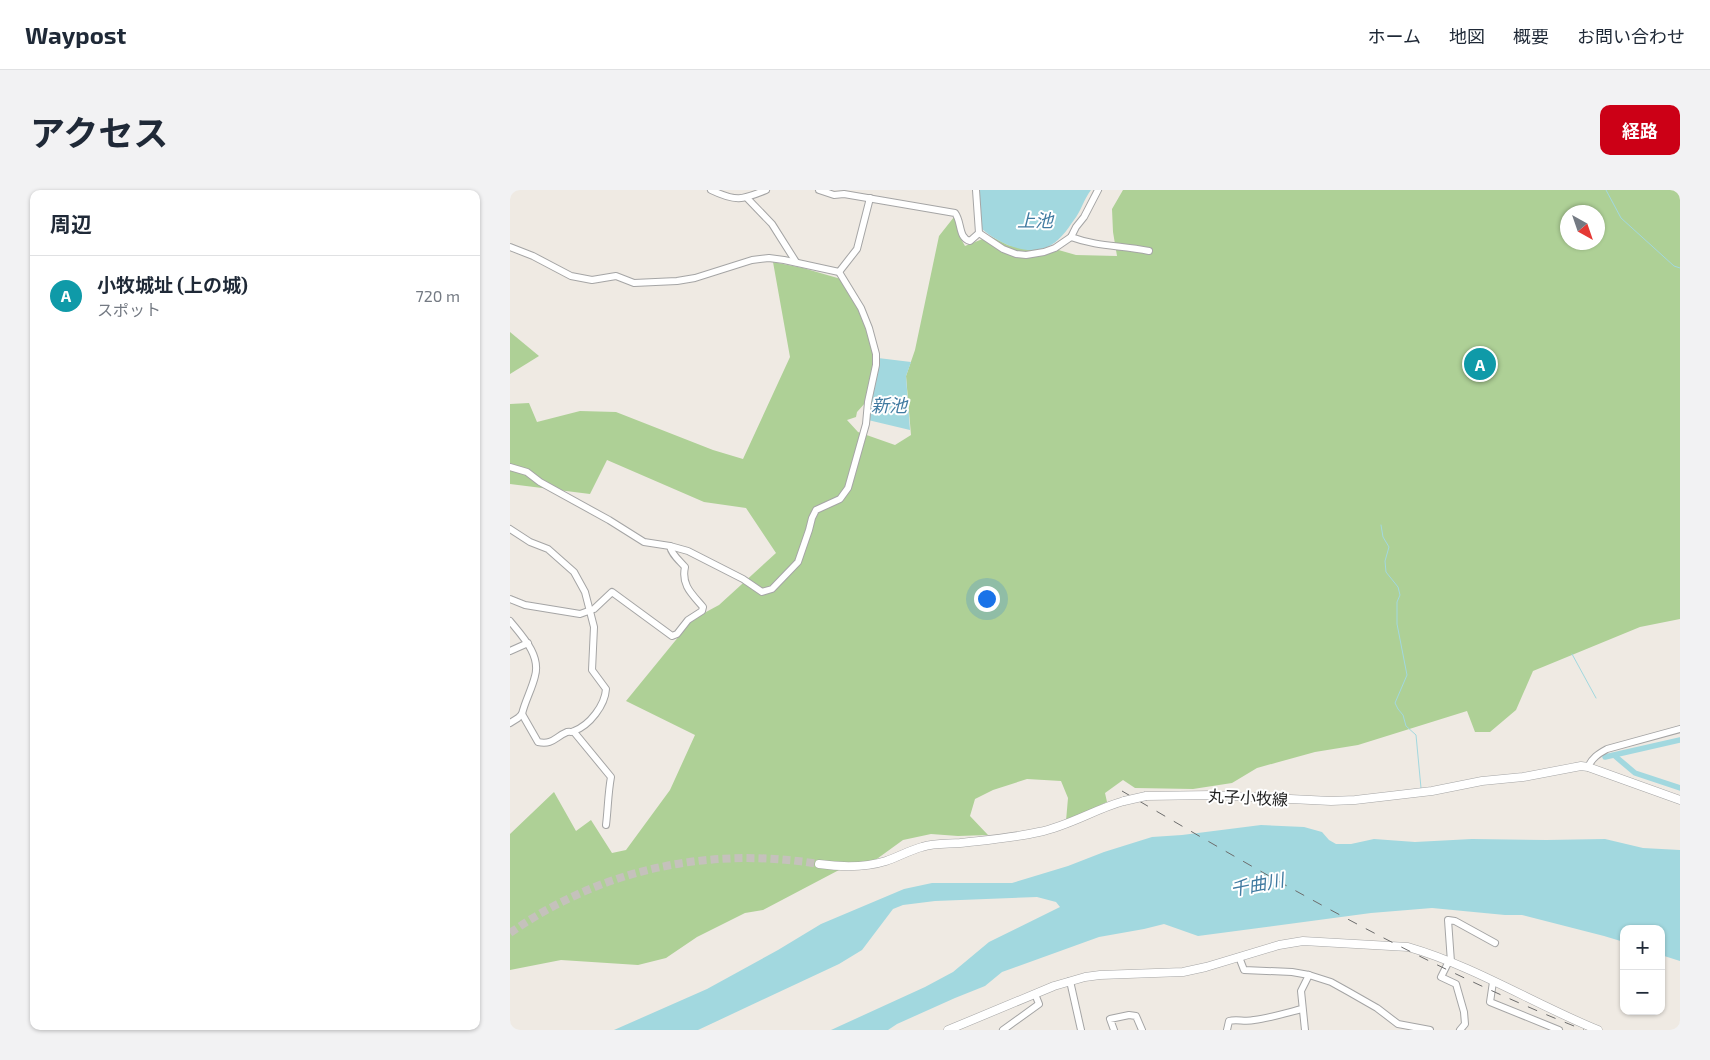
<!DOCTYPE html>
<html lang="ja">
<head>
<meta charset="utf-8">
<style>
  body { margin:0; font-family:"Exo 2","Noto Sans JP",sans-serif; background:#f2f2f3; color:#1f2937 }
  .controls { position:absolute; right:15px; bottom:15px; display:grid; overflow:hidden; border-radius:10px; box-shadow:0 1px 4px #0004 }
  .controls button { width:45px; height:45px; display:grid; place-items:center; padding:0; border:0; border-bottom:1px solid #e0e1e3; background:#fff; color:#1f2937; font:25px sans-serif }
  .compass { position:absolute; left:1050px; top:15px; width:45px; height:45px; border-radius:50%; background:#fff; box-shadow:0 1px 4px #0004; rotate:140deg }
  .you { position:absolute; left:476px; top:408px; width:18px; height:18px; margin:-12px; border:4px solid #fff; border-radius:50%; background:#1a73e8; box-shadow:0 0 0 8px #1a73e833 }
  .badge { display:grid; place-items:center; width:32px; height:32px; border-radius:50%; background:#cc0016; color:#fff; font-size:16px; font-weight:700 }
  .pin { position:absolute; translate:-50% -50%; border:2px solid #fff; box-shadow:0 1px 5px #0006 }
  .list { margin:0; padding:0; list-style:none }
  h2 { display:flex; justify-content:space-between; align-items:center; height:65px; margin:0; padding:0 20px; font-size:21px }
  h2 small { font-size:16px; font-weight:400; color:#747a83 }
  .list li { display:grid; grid-template-columns:32px 1fr auto; gap:15px; align-items:center; box-sizing:border-box; height:80px; padding:0 20px; border-top:1px solid #e0e1e3 }
  .list b { display:block; font-size:19px; white-space:nowrap }
  .list p { margin:0; font-size:16px; white-space:nowrap; color:#747a83 }
  .list em { font-size:16px; font-style:normal; color:#747a83 }
  .map { position:relative; flex:none; width:1170px; height:840px; overflow:hidden; border-radius:10px }
  header { display:flex; align-items:center; gap:30px; box-sizing:border-box; height:70px; padding:0 25px; background:#fff; border-bottom:1px solid #e0e1e3 }
  header strong { font-size:24px }
  nav { display:flex; gap:28px; margin-inline-start:auto; font-size:18px }
  .intro { display:flex; align-items:center; justify-content:space-between; box-sizing:border-box; height:120px; padding:0 30px }
  h1 { margin:0; font-size:35px }
  .button { padding:12px 22px; border-radius:10px; background:#cc0016; color:#fff; font-size:18px; font-weight:700 }
  main { display:flex; gap:30px; padding:0 30px }
  aside { flex:1; background:#fff; border-radius:10px; box-shadow:0 1px 4px #0004 }
  .map>svg:first-child { display:block }
</style>
</head>
<body>
<header>
<strong>Waypost</strong>
<nav><a>ホーム</a><a>地図</a><a>概要</a><a>お問い合わせ</a></nav>
</header>
<div class="intro"><h1>アクセス</h1><a class="button">経路</a></div>
<main>
<aside>
<h2>周辺<small></small></h2>
<ul class="list">
<li><span class="badge" style="background:#0f9aa8">A</span><div><b>小牧城址 (上の城)</b><p>スポット</p></div><em>720 m</em></li>
</ul>
</aside>
<div class="map">
<svg width="1170" height="840" viewBox="0 0 1170 840">
  <rect width="100%" height="100%" fill="#efeae3"/>
  <!-- forest -->
  <g fill="#aed096" fill-rule="evenodd">
    <path d="M613,0H1170V429L1130,437L1023,481L1006,520L980,542H965L957,521L848,555L805,562L747,578L722,593L683,599L625,598L613,590L595,603L597,612L556,631L558,608L551,591L517,589L483,600L465,609L460,626L478,645L448,646L421,644L393,650L364,671L329,680L253,720L235,723L187,747L156,768L128,775L51,770L0,780V644L44,602L66,641L81,630L102,663L116,660L160,600L185,545L116,511L183,429L209,415L266,363L236,318L194,312L97,270L80,304L0,294V214L19,213L27,232L70,221L106,222L203,260L233,269L280,167L263,72L293,78L331,89L349,120L363,156L365,176L356,212L347,222L346,227L337,230L348,242L385,255L401,245L396,186L405,160L429,46L444,27L450,47L455,56L480,46L498,55L511,58L530,59L538,57L566,65L607,66L603,42L602,19ZM1058,22H1088V52H1058Z"/>
    <polygon points="0,142 29,166 0,184"/>
  </g>
  <!-- water -->
  <g fill="#a2d8df">
    <path d="M469,0H581C574,9 571,21 564,30C557,40 548,53 537,57C516,66 488,53 472,39Z"/>
    <polygon points="368,168 401,172 396,186 400,240 358,230 359,213 368,181"/>
    <polygon points="751,635 794,637 812,642 819,650 826,654 841,654 864,649 905,652 962,649 1036,650 1095,649 1133,658 1170,660 1170,771 1151,765 1151,739 1114,739 1114,752 1094,746 1012,725 995,725 922,718 861,723 688,746 654,734 634,739 589,747 492,782 475,796 445,808 387,834 378,840 321,840 415,797 443,782 479,752 550,717 546,712 527,707 425,711 393,715 383,719 352,760 329,774 188,840 104,840 197,799 268,760 311,734 394,699 422,693 502,693 558,676 594,662 642,647 672,645"/>
  </g>
  <g fill="none" stroke-linecap="round" stroke-linejoin="round">
    <!-- stream -->
    <g stroke="#a2d8df" stroke-width="1">
      <polyline points="1096,0 1111,28 1164,76 1170,78"/>
      <polyline points="871,335 873,347 879,357 875,371 876,382 888,397 890,405 887,412 887,434 897,485 885,513 888,519 893,525 896,536 906,545 911,598"/>
      <polyline points="1062,464 1086,508"/>
    </g>
    <!-- canal -->
    <g stroke="#a2d8df" stroke-width="5.5">
      <polyline points="1105,566 1125,583 1170,598"/>
      <polyline points="1095,567 1170,550"/>
    </g>
    <!-- tertiary-tunnel -->
    <path stroke="#c5c1bc" stroke-width="8" stroke-dasharray="8 4" stroke-linecap="butt" d="M0,743C91,679 199,656 309,674"/>
    <defs>
      <g id="minor">
        <path d="M201,0C226,12 232,10 256,0"/>
        <path d="M309,0L324,5L334,4L445,23C452,32 448,48 460,51L469,43"/>
        <polyline points="466,0 469,43"/>
        <polyline points="237,8 262,34 286,72"/>
        <polyline points="469,43 493,59 506,64 516,65 534,62 545,58 561,47 566,37 574,27 588,0"/>
        <path d="M561,47C588,57 611,55 639,61"/>
        <polyline points="0,57 23,66 61,86 82,90 106,86 124,93 167,91 185,88 242,70 259,68 274,70 329,82 351,118 359,138 366,164 366,175 358,212 356,234 338,298 330,309 306,320 302,328 299,340 288,372 262,399 252,402 233,389 178,361 160,356 134,352 99,330 30,292 17,282 0,277"/>
        <polyline points="329,82 347,59 360,8"/>
        <path d="M0,339L20,352L38,359L64,382L75,402L84,437L82,480L96,499C95,515 80,535 64,541C60,543 61,541 57,542C45,547 43,555 28,552L12,524"/>
        <path d="M0,409L15,415L70,424L84,419L102,402L162,446L167,444L178,430L192,421L193,417C182,404 171,395 175,377C170,371 161,364 160,356"/>
        <path d="M0,431C12,446 31,465 25,486C22,499 15,511 12,524L8,528L0,533"/>
        <polyline points="0,461 18,453"/>
        <path d="M64,542L101,587C98,603 98,619 96,635"/>
        <path d="M1078,577C1082,568 1088,564 1097,559L1170,539"/>
        <polyline points="729,767 734,780 782,782 799,785 821,792 839,802 867,818 888,834 920,840"/>
        <polyline points="939,771 931,787 946,794 954,822 955,834 950,840"/>
        <polyline points="941,772 938,730 945,731 985,753"/>
        <polyline points="560,791 571,840"/>
        <polyline points="983,792 980,812 1049,840"/>
        <polyline points="493,840 529,814 525,804"/>
        <polyline points="604,840 600,829 619,825 626,826 632,840"/>
        <path d="M717,840L719,831C726,829 736,832 744,830C760,828 776,823 792,819"/>
        <polyline points="795,840 791,801 799,785"/>
      </g>
      <g id="tertiary">
        <polyline points="636,606 702,605 821,611 845,610 922,601 972,591 1013,587 1071,576 1078,577 1170,610"/>
        <path d="M309,674C331,677 354,678 376,671C388,667 400,660 412,657C424,653 437,654 450,653C476,650 503,648 529,642C559,636 585,619 614,611"/>
        <path d="M438,840L544,796L575,787L590,785L673,782L696,777L769,755L793,751L898,757C964,776 1024,814 1088,840"/>
      </g>
    </defs>
    <!-- minor casing -->
    <use href="#minor" stroke="#a5a5a5" stroke-width="8"/>
    <!-- tertiary casing -->
    <use href="#tertiary" stroke="#a5a5a5" stroke-width="9"/>
    <!-- minor -->
    <use href="#minor" stroke="#fff" stroke-width="6"/>
    <!-- tertiary -->
    <use href="#tertiary" stroke="#fff" stroke-width="8"/>
    <!-- rail -->
    <path stroke="#6c6c6c" stroke-width="1" stroke-dasharray="10 10" stroke-linecap="butt" d="M612,601C762,689 912,776 1074,840"/>
    <defs>
      <polyline id="tertiary-bridge" points="614,611 636,606"/>
    </defs>
    <!-- tertiary-bridge casing -->
    <use href="#tertiary-bridge" stroke="#a5a5a5" stroke-width="9" stroke-linecap="butt"/>
    <!-- tertiary-bridge -->
    <use href="#tertiary-bridge" stroke="#fff" stroke-width="8"/>
  </g>
  <g text-anchor="middle" dominant-baseline="central" stroke-width="4" stroke-linejoin="round" paint-order="stroke">
    <!-- street labels -->
    <g font-size="16" fill="#1e1e1e" stroke="#fff">
      <text transform="translate(738 607) rotate(3)">丸子小牧線</text>
    </g>
    <!-- water labels -->
    <g font-size="18" font-style="italic" fill="#417ba1" stroke="#fff">
      <text x="525" y="30">上池</text>
      <text x="379" y="215">新池</text>
      <text transform="translate(747 694) rotate(-11)">千曲川</text>
    </g>
  </g>
</svg>
<div class="controls">
<button>+</button>
<button>−</button>
</div>
<svg class="compass" viewBox="-18 -18 36 36"><path d="M0-13l5 13h-10z" fill="#e53935"/><path d="M0 13l5-13h-10z" fill="#747a83"/></svg>
<div class="you"></div>
<div class="pin badge" style="left:970px;top:174px;background:#0f9aa8">A</div>
</div>
</main>
</body>
</html>
